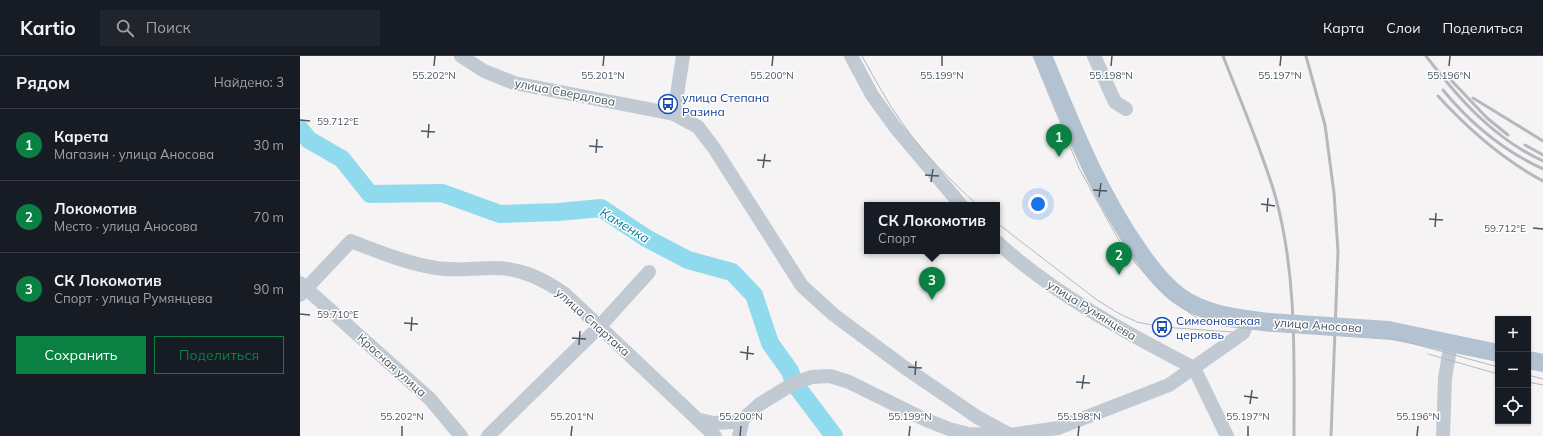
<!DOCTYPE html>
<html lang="ru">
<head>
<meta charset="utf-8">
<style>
  body { margin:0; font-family:Mulish,sans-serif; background:#20242c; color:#f1f3f6 }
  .controls { position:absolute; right:12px; bottom:12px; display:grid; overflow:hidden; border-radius:0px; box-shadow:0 1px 3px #0004 }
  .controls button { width:36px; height:36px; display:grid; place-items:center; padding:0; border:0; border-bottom:1px solid #363941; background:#171b24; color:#f1f3f6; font:20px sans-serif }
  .you { position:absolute; left:738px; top:148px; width:14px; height:14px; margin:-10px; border:3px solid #fff; border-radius:50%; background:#1a73e8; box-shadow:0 0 0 6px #1a73e833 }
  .badge { display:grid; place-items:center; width:26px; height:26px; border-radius:50%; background:#0b8043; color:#fff; font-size:13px; font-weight:700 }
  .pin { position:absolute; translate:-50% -33px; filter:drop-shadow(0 1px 2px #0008) }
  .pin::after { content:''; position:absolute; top:21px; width:14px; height:12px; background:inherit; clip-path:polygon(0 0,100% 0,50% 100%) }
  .popup { position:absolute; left:564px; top:146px; width:136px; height:52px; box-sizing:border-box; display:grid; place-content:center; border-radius:0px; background:#171b24; filter:drop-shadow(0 1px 3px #0005); font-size:13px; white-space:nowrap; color:#9ea1a6 }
  .popup b { font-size:15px; color:#f1f3f6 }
  .popup::after { content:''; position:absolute; left:50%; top:100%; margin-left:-8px; border:8px solid transparent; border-top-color:#171b24 }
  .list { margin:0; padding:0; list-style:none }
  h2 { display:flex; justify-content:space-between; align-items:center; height:52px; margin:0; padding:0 16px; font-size:17px }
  h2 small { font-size:13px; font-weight:400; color:#9ea1a6 }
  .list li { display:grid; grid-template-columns:26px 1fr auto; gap:12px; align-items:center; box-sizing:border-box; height:72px; padding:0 16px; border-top:1px solid #363941 }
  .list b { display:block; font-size:15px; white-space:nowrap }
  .list p { margin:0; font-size:13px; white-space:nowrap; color:#9ea1a6 }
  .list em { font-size:13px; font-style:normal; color:#9ea1a6 }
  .actions { display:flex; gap:8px; padding:12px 16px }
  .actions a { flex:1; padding:9px 0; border:1px solid #0b8043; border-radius:0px; text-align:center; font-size:14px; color:#0b8043 }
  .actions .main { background:#0b8043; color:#fff }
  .icon { flex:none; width:22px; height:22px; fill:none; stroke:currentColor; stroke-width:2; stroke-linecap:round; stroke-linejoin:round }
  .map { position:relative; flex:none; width:1243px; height:380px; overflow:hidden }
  header { display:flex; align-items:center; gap:24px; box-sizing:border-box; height:56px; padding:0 20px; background:#171b24; border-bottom:1px solid #363941 }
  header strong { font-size:19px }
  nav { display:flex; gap:22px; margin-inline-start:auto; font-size:14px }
  .search { width:280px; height:36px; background:#20242c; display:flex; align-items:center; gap:10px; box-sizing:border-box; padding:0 14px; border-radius:0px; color:#9ea1a6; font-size:15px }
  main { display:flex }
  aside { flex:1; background:#171b24 }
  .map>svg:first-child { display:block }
</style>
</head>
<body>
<header>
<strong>Kartio</strong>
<div class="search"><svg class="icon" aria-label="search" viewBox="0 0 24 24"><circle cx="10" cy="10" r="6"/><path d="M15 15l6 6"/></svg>Поиск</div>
<nav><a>Карта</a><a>Слои</a><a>Поделиться</a></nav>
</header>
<main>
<aside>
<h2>Рядом<small>Найдено: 3</small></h2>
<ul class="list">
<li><span class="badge">1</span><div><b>Карета</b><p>Магазин · улица Аносова</p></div><em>30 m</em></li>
<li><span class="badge">2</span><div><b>Локомотив</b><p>Место · улица Аносова</p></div><em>70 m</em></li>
<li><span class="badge">3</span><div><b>СК Локомотив</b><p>Спорт · улица Румянцева</p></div><em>90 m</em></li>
</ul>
<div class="actions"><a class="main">Сохранить</a><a>Поделиться</a></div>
</aside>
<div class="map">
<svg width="1243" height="380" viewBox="0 0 1243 380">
  <rect width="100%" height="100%" fill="#f5f3f3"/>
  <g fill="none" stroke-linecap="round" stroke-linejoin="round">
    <!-- river -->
    <polyline stroke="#90daee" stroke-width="18" points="0,73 9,84 42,103 70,138 142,137 200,158 258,156 301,152 346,182 388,204 432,216 454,239 470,287 490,315 494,327 534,380"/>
    <!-- minor -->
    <g stroke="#c1cad2" stroke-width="14">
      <polyline points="161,0 184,15 214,27 374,58 398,71 414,92 502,230 534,259 604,311 677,361 710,379"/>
      <polyline points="551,0 572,39 595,71 661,149"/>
      <polyline points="794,0 815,46 826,53"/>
      <polyline points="374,58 383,0"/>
      <path d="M697,186C755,239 825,276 894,312"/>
      <polyline points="0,227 130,343 161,380"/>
      <path d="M0,239L51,185C79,196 106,207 136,212C155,215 174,212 194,212C221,212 243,223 265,238L415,380"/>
      <polyline points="894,312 927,380"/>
      <polyline points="400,364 413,367 433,366 443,363 460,348 494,327 512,321 530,320 549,326 624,363 649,373 668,378 710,379 758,372 869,329 943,277 949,263"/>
      <polyline points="188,380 299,271 349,216"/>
      <polyline points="439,380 443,363"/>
      <polyline points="1143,380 1145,322 1151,287"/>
    </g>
    <!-- major -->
    <g stroke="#b3c2d1" stroke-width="18">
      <path d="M743,0C771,67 797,135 839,195C850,211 864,229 879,240C905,259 938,262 969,266"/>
      <polyline points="1088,274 1198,297"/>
      <polyline points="1228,304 1243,307"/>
    </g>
    <!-- tram -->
    <g stroke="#b5b8bd" stroke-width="1">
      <path d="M562,0C575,23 587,46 603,68C623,98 651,124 677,149"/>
      <polyline points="733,0 779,112 817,181 836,208 856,230 891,258 902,265 915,269 968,275 1100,284 1198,311"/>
      <polyline points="697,167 797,244 818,257 837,266 862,271 932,276"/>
      <polyline points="1128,298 1198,318"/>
      <polyline points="1228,319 1243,323"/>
      <polyline points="1228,326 1243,329"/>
    </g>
    <!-- rail -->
    <g stroke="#b5b8bd" stroke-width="3">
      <path d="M923,0C941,46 961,92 975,139C997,217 994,300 994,380"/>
      <polyline points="1006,0 1025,69 1034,137 1038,195 1031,380"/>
      <path d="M1126,0C1159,43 1193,82 1243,105"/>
      <polyline points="1149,22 1187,62 1208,79"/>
      <path d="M1143,34C1170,67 1204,95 1243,113"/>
      <path d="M1138,40C1169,74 1202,103 1243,125"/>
      <polyline points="1173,42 1243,85"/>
      <polyline points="1225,89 1243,99"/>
    </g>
    <!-- major-bridge -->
    <polyline stroke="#b3c2d1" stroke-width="18" points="969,266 1088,274"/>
  </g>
  <!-- ticks -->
  <path fill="none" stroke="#4a5661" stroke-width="1.5" d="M134,10L135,0M303,10L304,0M472,10L473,0M642,10V0M811,10L812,0M980,10L981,0M1149,10L1150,0M0,64L10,65M121,75L135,76M128,82L129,68M289,90L303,91M296,97L297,83M457,104L471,105M463,112L465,98M625,119L639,120M631,126L633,113M793,134L807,135M799,141L801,127M961,148L975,150M967,156L968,142M1129,163L1143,164M1135,171L1136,157M1233,172L1243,173M0,258L10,259M104,267L118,268M111,275L112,261M272,282L286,283M279,289L280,275M440,296L454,298M447,304L448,290M608,311L622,312M615,319L616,305M776,326L790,327M782,333L784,319M944,340L958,342M950,348L952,334M102,380V370M271,380L272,370M440,380L441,370M609,380L610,370M778,380L779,370M948,380V370M1117,380L1118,370"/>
  <!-- icons -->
  <defs>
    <symbol id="bus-ring" viewBox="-11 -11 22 22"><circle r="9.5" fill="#fff" stroke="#1a4fb4" stroke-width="1.5"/><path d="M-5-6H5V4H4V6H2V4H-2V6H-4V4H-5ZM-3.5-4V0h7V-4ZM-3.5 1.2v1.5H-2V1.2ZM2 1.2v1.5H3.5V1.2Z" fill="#1a4fb4"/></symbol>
  </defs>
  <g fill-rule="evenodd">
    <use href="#bus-ring" x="357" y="37" width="22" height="22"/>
    <use href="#bus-ring" x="851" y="260" width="22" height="22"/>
  </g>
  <g text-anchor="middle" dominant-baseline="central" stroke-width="3" stroke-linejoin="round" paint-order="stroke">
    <!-- street labels -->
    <g font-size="12" fill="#4a5661" stroke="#fff">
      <text transform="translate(265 36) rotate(11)">улица Свердлова</text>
      <text transform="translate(792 254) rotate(32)">улица Румянцева</text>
      <text transform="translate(293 266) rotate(42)">улица Спартака</text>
      <text transform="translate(1018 269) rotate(4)">улица Аносова</text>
      <text transform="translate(92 309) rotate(42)">Красная улица</text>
    </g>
    <!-- transit labels -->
    <g font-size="12" fill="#164399" stroke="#fff" text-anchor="start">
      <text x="382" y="41">улица Степана<tspan x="382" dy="14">Разина</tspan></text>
      <text x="876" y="264">Симеоновская<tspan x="876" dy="14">церковь</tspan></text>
    </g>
    <!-- water labels -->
    <g font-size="13" font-style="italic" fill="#0c7c9b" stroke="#fff">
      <text transform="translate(325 169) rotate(31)">Каменка</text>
    </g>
  </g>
  <g font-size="10" text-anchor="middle" fill="#4a5661" stroke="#fff" stroke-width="3" stroke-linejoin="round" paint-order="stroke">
    <text x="134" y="23">55.202°N</text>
    <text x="303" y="23">55.201°N</text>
    <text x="472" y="23">55.200°N</text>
    <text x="642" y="23">55.199°N</text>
    <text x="811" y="23">55.198°N</text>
    <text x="980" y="23">55.197°N</text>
    <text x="1149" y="23">55.196°N</text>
    <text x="38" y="69">59.712°E</text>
    <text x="1205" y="176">59.712°E</text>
    <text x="38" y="262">59.710°E</text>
    <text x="102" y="364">55.202°N</text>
    <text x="272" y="364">55.201°N</text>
    <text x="441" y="364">55.200°N</text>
    <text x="610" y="364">55.199°N</text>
    <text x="779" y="364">55.198°N</text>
    <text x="948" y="364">55.197°N</text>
    <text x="1118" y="364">55.196°N</text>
  </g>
</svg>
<div class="controls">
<button>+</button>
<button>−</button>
<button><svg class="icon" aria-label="locate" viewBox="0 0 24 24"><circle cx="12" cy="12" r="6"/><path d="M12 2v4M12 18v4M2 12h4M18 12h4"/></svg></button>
</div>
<div class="you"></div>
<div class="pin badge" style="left:759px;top:101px">1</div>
<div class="pin badge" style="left:819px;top:219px">2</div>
<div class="pin badge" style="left:632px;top:244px">3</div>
<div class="popup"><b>СК Локомотив</b>Спорт</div>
</div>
</main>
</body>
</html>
